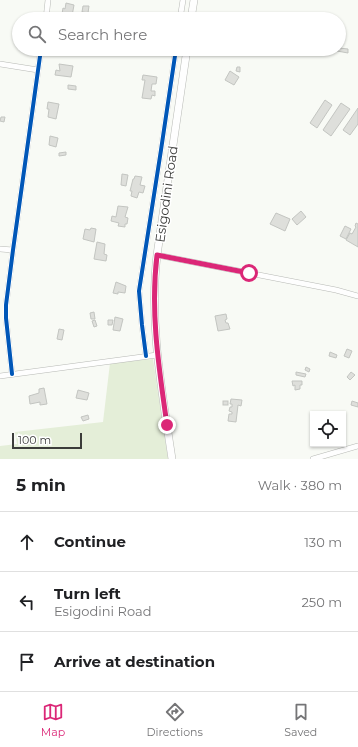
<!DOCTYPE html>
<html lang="en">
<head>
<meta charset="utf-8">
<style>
  body { margin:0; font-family:Montserrat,sans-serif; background:#f6f6f6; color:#202124 }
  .controls { position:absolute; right:12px; bottom:12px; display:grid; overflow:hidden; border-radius:0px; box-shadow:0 1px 3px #0004 }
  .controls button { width:36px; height:36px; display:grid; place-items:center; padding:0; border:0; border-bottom:1px solid #e0e0e0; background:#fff; color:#202124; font:20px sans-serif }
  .scale { position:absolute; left:12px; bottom:10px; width:70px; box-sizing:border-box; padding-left:4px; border:2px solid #3b3c3a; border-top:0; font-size:11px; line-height:14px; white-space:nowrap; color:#3b3c3a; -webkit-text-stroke:3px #fff; paint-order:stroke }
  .stop { position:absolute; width:12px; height:12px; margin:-9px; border:3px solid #db2777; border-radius:50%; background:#fff }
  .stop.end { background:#db2777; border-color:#fff; box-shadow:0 1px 4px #0008 }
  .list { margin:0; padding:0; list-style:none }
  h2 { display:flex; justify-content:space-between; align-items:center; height:52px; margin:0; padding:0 16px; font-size:17px }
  h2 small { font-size:13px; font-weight:400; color:#757577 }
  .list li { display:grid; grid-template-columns:26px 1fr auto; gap:12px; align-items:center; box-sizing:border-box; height:60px; padding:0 16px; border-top:1px solid #e0e0e0 }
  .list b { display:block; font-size:15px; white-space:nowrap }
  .list p { margin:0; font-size:13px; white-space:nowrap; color:#757577 }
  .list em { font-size:13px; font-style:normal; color:#757577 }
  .icon { flex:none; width:22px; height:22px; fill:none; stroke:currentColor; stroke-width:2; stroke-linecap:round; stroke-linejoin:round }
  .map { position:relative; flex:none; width:358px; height:459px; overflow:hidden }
  .search { position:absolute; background:#fff; box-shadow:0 1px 3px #0004; left:12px; right:12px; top:12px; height:44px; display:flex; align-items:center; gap:10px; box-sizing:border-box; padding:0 14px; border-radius:22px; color:#757577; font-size:15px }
  .sheet { height:232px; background:#fff }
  nav { display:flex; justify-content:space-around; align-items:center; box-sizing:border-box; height:56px; border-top:1px solid #e0e0e0; background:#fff; font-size:11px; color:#757577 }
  nav a { display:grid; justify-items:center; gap:2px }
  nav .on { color:#db2777 }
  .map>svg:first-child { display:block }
</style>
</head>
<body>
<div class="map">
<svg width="358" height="459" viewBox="0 0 358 459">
  <rect width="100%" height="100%" fill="#f8faf5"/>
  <!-- green -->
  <polygon fill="#e4eed8" points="153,359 168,459 0,459 0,446 17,444 15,432 103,422 110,363"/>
  <!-- building -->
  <g fill="#dedfdb" stroke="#c3c5c1">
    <polygon points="66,3 74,5 72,16 62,14 63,8 65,9"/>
    <polygon points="83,6 89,6 88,13 82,12"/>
    <polygon points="157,14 163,16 162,17 164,18 164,19 156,19"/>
    <polygon points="339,48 348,49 348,53 337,51"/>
    <polygon points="59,64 73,66 71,77 55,75 56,70 60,71"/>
    <polygon points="237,67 240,67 240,72 236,71"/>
    <polygon points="230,71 239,77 234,85 225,80"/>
    <polygon points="143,75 157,77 156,84 152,84 151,91 155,91 155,96 152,95 151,99 142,98 145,80 142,80"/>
    <polygon points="68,85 76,86 76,90 68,89"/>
    <polygon points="325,100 332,105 317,128 310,123"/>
    <polygon points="48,102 59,104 56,119 48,117 49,109 47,109"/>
    <polygon points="341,103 350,109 331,136 323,130"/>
    <polygon points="358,108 358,124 350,135 343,130"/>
    <polygon points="1,117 5,117 4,122 0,121"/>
    <polygon points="50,136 58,138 56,147 49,145"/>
    <polygon points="66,152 66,155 59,156 59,153"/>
    <polygon points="122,174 128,175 126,186 121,185"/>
    <polygon points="135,176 142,177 140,185 145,186 143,193 139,192 137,198 131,196 132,191 130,191 133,179 134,179"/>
    <polygon points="118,206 128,207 125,217 128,218 127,224 125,224 125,227 118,226 119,223 111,221 112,216 116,217"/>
    <polygon points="301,211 306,217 297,225 292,219"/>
    <polygon points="276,213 290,219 285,231 270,224"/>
    <polygon points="356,223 358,224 358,247 346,240 350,233 352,234 356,227 355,226"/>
    <polygon points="345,226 351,229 346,239 340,236"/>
    <polygon points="91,228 96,229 94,242 83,239 85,229 90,230"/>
    <polygon points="97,242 105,244 104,254 107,255 106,261 94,259"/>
    <polygon points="116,282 126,286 125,293 118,292 118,294 113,293"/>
    <polygon points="94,312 95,319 91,319 90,313"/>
    <polygon points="226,314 227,319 225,320 226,323 228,323 230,329 218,331 215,316"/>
    <polygon points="115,317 123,319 120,331 113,330"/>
    <polygon points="95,320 97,326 94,327 92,321"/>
    <polygon points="108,320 113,320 112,325 108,325"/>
    <polygon points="59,329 64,330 62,340 57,339"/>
    <polygon points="347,349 352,351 349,358 344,356"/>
    <polygon points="330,352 337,355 336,358 329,356"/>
    <polygon points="306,367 310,369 309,372 305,370"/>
    <polygon points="296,372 306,374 305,377 296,375"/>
    <polygon points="351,372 355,375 350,380 347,377"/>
    <polygon points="292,381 302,381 302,385 300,385 300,389 295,390 295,385 293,386"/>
    <polygon points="44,388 47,404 40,405 40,402 30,404 29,396 39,393 39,389"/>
    <polygon points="78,390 89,393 87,400 76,398"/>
    <polygon points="231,399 242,400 241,406 238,405 236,422 228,421 229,414 232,414 232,412 229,411 230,407 232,407 232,404 230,404"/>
    <rect x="223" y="401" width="5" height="4"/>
    <polygon points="352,401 358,403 358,407 351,405"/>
    <polygon points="88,415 89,419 83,421 81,417"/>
  </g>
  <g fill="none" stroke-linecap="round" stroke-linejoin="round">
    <defs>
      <g id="minor">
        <polyline points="46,19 48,0"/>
        <polyline points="180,19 183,0"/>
        <polyline points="0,64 38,70"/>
        <polyline points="0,249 13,250"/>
        <polyline points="157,255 336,290 358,296"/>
        <polyline points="146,356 142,325 139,291 161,150 176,49"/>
        <polyline points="12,374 6,318 6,305 13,250 41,49"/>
        <polyline points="0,376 157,355"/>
        <polyline points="313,459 358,446"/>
      </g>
      <g id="secondary">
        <polyline points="191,19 194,0"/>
        <path d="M172,459C162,391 149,324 157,255L187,49"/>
      </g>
    </defs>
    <!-- minor casing -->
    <use href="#minor" stroke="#b7b9b5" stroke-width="6"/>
    <!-- secondary casing -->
    <use href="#secondary" stroke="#b7b9b5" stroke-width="8"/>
    <!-- minor -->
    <use href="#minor" stroke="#fefefe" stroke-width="5"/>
    <!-- secondary -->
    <use href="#secondary" stroke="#fefefe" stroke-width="7"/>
    <defs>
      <g id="cycleway">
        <polyline points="146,356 142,325 139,291 161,150 176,49"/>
        <polyline points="12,374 6,318 6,305 13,250 41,49"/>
      </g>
    </defs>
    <!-- cycleway casing -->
    <use href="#cycleway" stroke="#fff" stroke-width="6"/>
    <!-- cycleway -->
    <use href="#cycleway" stroke="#0057b8" stroke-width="4"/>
  </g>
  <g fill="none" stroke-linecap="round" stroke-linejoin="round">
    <!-- route -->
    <path stroke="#db2777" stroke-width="5" d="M167,425C159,368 150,313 157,255L249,273"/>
  </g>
  <g text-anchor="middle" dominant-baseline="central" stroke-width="3" stroke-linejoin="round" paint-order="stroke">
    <!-- street labels -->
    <g font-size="13" fill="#3b3c3a" stroke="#fff">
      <text transform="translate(166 194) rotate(-82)">Esigodini Road</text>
    </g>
  </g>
</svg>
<div class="controls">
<button><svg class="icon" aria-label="locate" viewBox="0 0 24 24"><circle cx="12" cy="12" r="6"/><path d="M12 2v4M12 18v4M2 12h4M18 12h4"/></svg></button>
</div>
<div class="scale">100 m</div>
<div class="stop" style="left:249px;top:273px"></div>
<div class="stop end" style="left:167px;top:425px"></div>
<div class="search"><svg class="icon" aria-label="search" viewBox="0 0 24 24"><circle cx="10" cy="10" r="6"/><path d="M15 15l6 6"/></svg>Search here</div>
</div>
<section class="sheet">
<h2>5 min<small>Walk · 380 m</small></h2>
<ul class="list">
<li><svg class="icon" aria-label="ahead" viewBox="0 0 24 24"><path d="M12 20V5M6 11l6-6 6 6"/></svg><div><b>Continue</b></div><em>130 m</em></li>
<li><svg class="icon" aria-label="left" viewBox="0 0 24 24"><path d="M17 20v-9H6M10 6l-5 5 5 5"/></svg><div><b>Turn left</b><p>Esigodini Road</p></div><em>250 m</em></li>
<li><svg class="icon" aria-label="arrive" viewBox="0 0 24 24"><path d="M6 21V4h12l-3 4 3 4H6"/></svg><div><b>Arrive at destination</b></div></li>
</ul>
</section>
<nav>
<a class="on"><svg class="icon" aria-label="map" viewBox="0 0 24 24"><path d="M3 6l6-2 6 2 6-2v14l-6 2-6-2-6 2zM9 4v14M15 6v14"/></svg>Map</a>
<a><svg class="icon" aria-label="directions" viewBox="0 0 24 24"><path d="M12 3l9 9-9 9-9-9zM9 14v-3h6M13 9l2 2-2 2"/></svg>Directions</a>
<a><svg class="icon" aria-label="saved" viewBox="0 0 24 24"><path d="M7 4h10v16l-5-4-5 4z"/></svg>Saved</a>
</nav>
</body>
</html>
